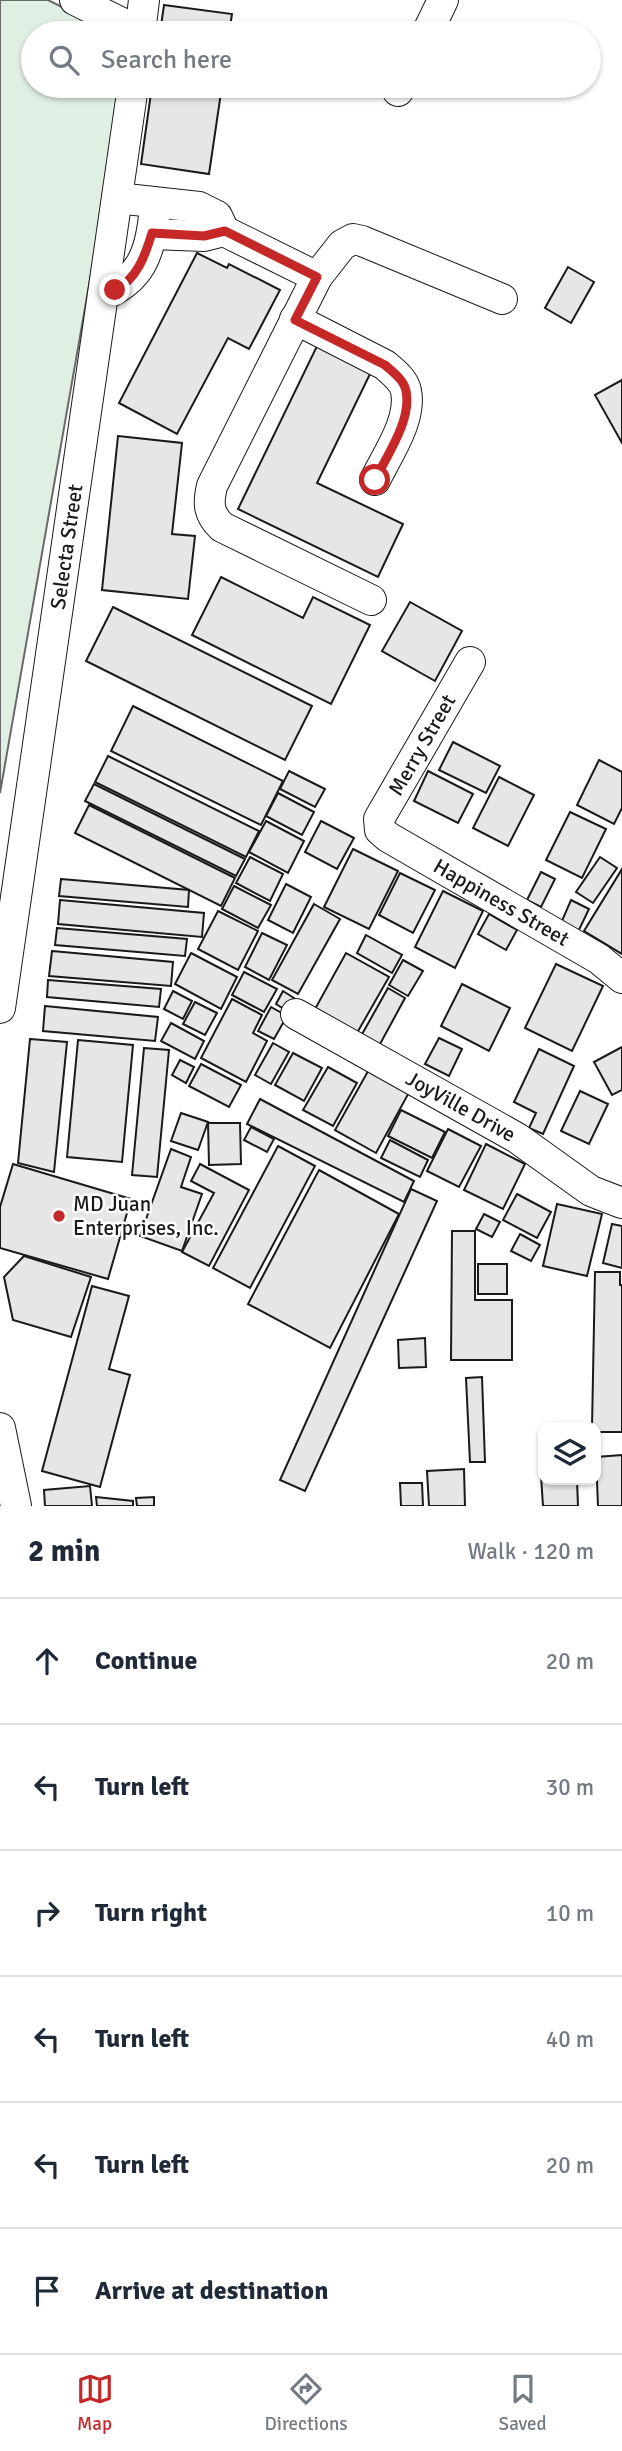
<!DOCTYPE html>
<html lang="en">
<head>
<meta charset="utf-8">
<style>
  body { margin:0; font-family:Signika,sans-serif; background:#f2f2f3; color:#1f2937 }
  .controls { position:absolute; right:21px; bottom:21px; display:grid; overflow:hidden; border-radius:14px; box-shadow:0 2px 5px #0004 }
  .controls button { width:63px; height:63px; display:grid; place-items:center; padding:0; border:0; border-bottom:2px solid #e0e1e3; background:#fff; color:#1f2937; font:35px sans-serif }
  .stop { position:absolute; width:21px; height:21px; margin:-16px; border:5px solid #c62828; border-radius:50%; background:#fff }
  .stop.end { background:#c62828; border-color:#fff; box-shadow:0 2px 7px #0008 }
  .list { margin:0; padding:0; list-style:none }
  h2 { display:flex; justify-content:space-between; align-items:center; height:91px; margin:0; padding:0 28px; font-size:30px }
  h2 small { font-size:23px; font-weight:400; color:#747a83 }
  .list li { display:grid; grid-template-columns:46px 1fr auto; gap:21px; align-items:center; box-sizing:border-box; height:126px; padding:0 28px; border-top:2px solid #e0e1e3 }
  .list b { display:block; font-size:26px; white-space:nowrap }
  .list em { font-size:23px; font-style:normal; color:#747a83 }
  .icon { flex:none; width:38px; height:38px; fill:none; stroke:currentColor; stroke-width:2; stroke-linecap:round; stroke-linejoin:round }
  .map { position:relative; flex:none; width:622px; height:1506px; overflow:hidden }
  .search { position:absolute; background:#fff; box-shadow:0 2px 5px #0004; left:21px; right:21px; top:21px; height:77px; display:flex; align-items:center; gap:18px; box-sizing:border-box; padding:0 24px; border-radius:38px; color:#747a83; font-size:26px }
  .sheet { height:847px; background:#fff }
  nav { display:flex; justify-content:space-around; align-items:center; box-sizing:border-box; height:98px; border-top:2px solid #e0e1e3; background:#fff; font-size:19px; color:#747a83 }
  nav a { display:grid; justify-items:center; gap:4px }
  nav .on { color:#c62828 }
  .map>svg:first-child { display:block }
</style>
</head>
<body>
<div class="map">
<svg width="622" height="1506" viewBox="0 0 622 1506">
  <rect width="100%" height="100%" fill="#fff"/>
  <!-- green -->
  <polygon fill="#e0efe3" stroke="#6a6a6a" stroke-width="2" points="0,0 48,0 114,33 33,33 33,86 121,86 99,228 0,793"/>
  <!-- building -->
  <g fill="#e6e6e6" stroke="#1a1a1a" stroke-width="2">
    <polygon points="164,5 232,14 229,33 160,33"/>
    <polygon points="152,86 222,86 209,174 141,164"/>
    <polygon points="197,253 227,268 229,264 280,290 249,349 228,338 177,434 119,403"/>
    <polygon points="568,267 594,282 571,323 545,308"/>
    <polygon points="317,346 371,372 317,483 403,524 378,577 238,509"/>
    <polygon points="622,380 622,443 595,395"/>
    <polygon points="118,436 182,443 172,534 195,536 188,599 102,590"/>
    <polygon points="221,577 303,618 313,597 370,625 331,704 192,635"/>
    <polygon points="410,602 462,631 435,681 382,651"/>
    <polygon points="113,607 312,706 285,760 86,661"/>
    <polygon points="133,706 283,781 261,825 111,751"/>
    <polygon points="453,742 500,766 486,793 439,770"/>
    <polygon points="108,756 259,831 246,857 95,782"/>
    <polygon points="599,760 622,772 622,808 614,824 577,805"/>
    <polygon points="289,771 325,789 315,807 280,789"/>
    <polygon points="428,771 473,794 458,823 414,801"/>
    <polygon points="499,777 534,795 508,846 473,828"/>
    <polygon points="94,784 245,859 236,876 85,801"/>
    <polygon points="278,793 314,812 302,835 266,816"/>
    <polygon points="89,805 235,878 221,906 75,833"/>
    <polygon points="570,812 606,829 582,878 546,860"/>
    <polygon points="266,821 304,841 288,873 249,852"/>
    <polygon points="321,821 354,838 337,869 305,852"/>
    <polygon points="353,849 398,871 369,929 324,907"/>
    <polygon points="250,857 283,874 270,901 236,883"/>
    <polygon points="600,857 617,868 593,903 576,892"/>
    <polygon points="622,869 622,954 584,931"/>
    <polygon points="541,872 555,879 541,907 527,900"/>
    <polygon points="400,873 435,890 413,933 379,915"/>
    <polygon points="61,879 189,890 188,907 59,896"/>
    <polygon points="286,884 311,897 293,933 268,920"/>
    <polygon points="234,886 271,905 258,928 222,909"/>
    <polygon points="443,891 483,911 455,968 415,947"/>
    <polygon points="60,900 204,913 202,937 58,924"/>
    <polygon points="571,900 589,909 578,932 561,923"/>
    <polygon points="314,904 340,919 298,994 272,980"/>
    <polygon points="218,911 258,931 238,970 198,949"/>
    <polygon points="489,914 517,930 506,950 478,934"/>
    <polygon points="57,928 187,939 185,956 55,945"/>
    <polygon points="262,933 287,945 269,980 245,967"/>
    <polygon points="366,935 402,955 392,973 357,953"/>
    <polygon points="52,951 173,962 171,986 49,976"/>
    <polygon points="191,953 237,977 221,1009 175,984"/>
    <polygon points="346,953 389,977 357,1033 315,1009"/>
    <polygon points="403,960 423,971 408,996 389,985"/>
    <polygon points="556,964 603,986 572,1051 525,1028"/>
    <polygon points="244,972 277,989 264,1012 232,995"/>
    <polygon points="48,980 161,989 159,1007 47,997"/>
    <polygon points="462,984 510,1008 489,1051 441,1026"/>
    <polygon points="388,988 405,998 379,1046 361,1036"/>
    <polygon points="173,991 192,1001 183,1019 164,1009"/>
    <polygon points="283,991 294,998 287,1011 276,1004"/>
    <polygon points="232,999 262,1015 253,1033 267,1041 246,1082 201,1058"/>
    <polygon points="195,1002 217,1013 205,1035 183,1024"/>
    <polygon points="45,1006 158,1017 155,1041 43,1031"/>
    <polygon points="271,1007 287,1016 274,1039 258,1031"/>
    <polygon points="171,1023 204,1041 195,1059 161,1041"/>
    <polygon points="439,1038 462,1049 449,1076 425,1064"/>
    <polygon points="30,1039 67,1042 54,1172 18,1163"/>
    <polygon points="78,1040 133,1045 122,1162 67,1157"/>
    <polygon points="273,1043 289,1052 271,1084 255,1075"/>
    <polygon points="622,1047 622,1090 612,1095 594,1062"/>
    <polygon points="144,1048 169,1050 157,1177 132,1175"/>
    <polygon points="539,1049 574,1066 543,1134 529,1128 536,1113 514,1102"/>
    <polygon points="293,1053 322,1068 304,1101 275,1085"/>
    <polygon points="180,1060 194,1067 186,1083 172,1075"/>
    <polygon points="201,1064 241,1085 229,1107 189,1086"/>
    <polygon points="372,1064 412,1087 376,1153 335,1130"/>
    <polygon points="328,1067 357,1083 333,1126 303,1110"/>
    <polygon points="580,1091 608,1104 589,1144 561,1131"/>
    <polygon points="260,1099 414,1181 404,1202 247,1124"/>
    <polygon points="401,1110 445,1132 432,1158 388,1136"/>
    <polygon points="181,1113 208,1122 198,1150 171,1141"/>
    <polygon points="208,1123 240,1123 241,1164 209,1165"/>
    <polygon points="251,1127 274,1139 267,1152 244,1140"/>
    <polygon points="448,1129 481,1146 459,1187 427,1171"/>
    <polygon points="390,1140 428,1160 420,1177 381,1158"/>
    <polygon points="486,1144 525,1164 503,1209 464,1190"/>
    <polygon points="278,1146 315,1166 250,1288 213,1268"/>
    <polygon points="171,1149 191,1157 181,1187 202,1194 182,1251 140,1236"/>
    <polygon points="13,1164 131,1199 108,1279 0,1248 0,1207"/>
    <polygon points="200,1164 249,1190 209,1266 182,1252 214,1193 191,1181"/>
    <polygon points="319,1170 399,1214 330,1348 248,1304"/>
    <polygon points="411,1189 437,1201 305,1491 280,1480"/>
    <polygon points="517,1194 551,1212 537,1238 503,1220"/>
    <polygon points="557,1204 602,1214 587,1276 543,1266"/>
    <polygon points="484,1214 500,1222 492,1237 476,1229"/>
    <polygon points="612,1224 622,1226 622,1268 603,1263"/>
    <polygon points="452,1231 475,1231 475,1300 512,1300 512,1360 451,1360"/>
    <polygon points="520,1234 540,1245 531,1261 511,1251"/>
    <polygon points="24,1256 91,1277 71,1337 13,1320 4,1277"/>
    <rect x="478" y="1264" width="29" height="30"/>
    <polygon points="595,1272 620,1272 620,1285 622,1285 622,1432 596,1432 596,1427 592,1427"/>
    <polygon points="92,1286 129,1296 109,1369 130,1375 100,1487 42,1471"/>
    <polygon points="425,1338 426,1367 399,1368 398,1340"/>
    <polygon points="482,1377 485,1462 470,1462 466,1378"/>
    <polygon points="622,1455 622,1506 598,1506 596,1457"/>
    <polygon points="464,1469 465,1506 429,1506 427,1471"/>
    <polygon points="541,1476 543,1480 577,1480 578,1506 543,1506"/>
    <polygon points="400,1483 422,1483 423,1506 401,1506"/>
    <polygon points="90,1486 92,1506 45,1506 44,1490"/>
    <polygon points="96,1497 133,1501 133,1506 97,1506"/>
    <polygon points="154,1497 154,1506 137,1506 136,1498"/>
  </g>
  <g fill="none" stroke-linecap="round" stroke-linejoin="round">
    <defs>
      <g id="minor">
        <polyline points="75,0 140,32"/>
        <polyline points="140,33 144,0"/>
        <polyline points="427,33 443,0"/>
        <polyline points="398,91 401,86"/>
        <polyline points="117,198 199,207 217,216 224,231"/>
        <polyline points="152,234 204,236 224,231 317,277"/>
        <path d="M103,295C140,280 150,254 154,216"/>
        <path d="M295,319L385,365C393,372 404,380 406,391C412,420 387,455 375,480"/>
        <path d="M371,600L222,527C208,514 208,503 212,486L317,277L342,245L353,239L362,241L502,299"/>
        <path id="s1" d="M470,662L379,819L380,830L388,837L599,959L622,978"/>
        <path id="s2" d="M0,1008L133,86"/>
        <path id="s3" d="M296,1014L517,1138L591,1191L622,1203"/>
        <polyline points="0,1428 16,1506"/>
      </g>
    </defs>
    <!-- minor casing -->
    <use href="#minor" stroke="#1a1a1a" stroke-width="32"/>
    <!-- minor -->
    <use href="#minor" stroke="#fff" stroke-width="30"/>
  </g>
  <g fill="none" stroke-linecap="round" stroke-linejoin="round">
    <!-- route -->
    <path stroke="#c62828" stroke-width="9" d="M115,290C137,279 145,256 152,233L204,236L225,231L317,277L295,320L385,365C393,372 404,380 406,391C412,420 387,455 375,480"/>
  </g>
  <!-- markers -->
  <circle fill="#c62828" stroke="#fff" stroke-width="2.5" cx="59" cy="1216" r="7"/>
  <g text-anchor="middle" dominant-baseline="central" stroke-width="5" stroke-linejoin="round" paint-order="stroke">
    <!-- street labels -->
    <g font-size="21" fill="#1a1a1a" stroke="#fff">
      <text stroke="none"><textPath href="#s2" startOffset="466">Selecta Street</textPath></text>
      <text transform="translate(422 745) rotate(-60)">Merry Street</text>
      <text stroke="none"><textPath href="#s1" startOffset="334">Happiness Street</textPath></text>
      <text stroke="none"><textPath href="#s3" startOffset="189">JoyVille Drive</textPath></text>
    </g>
    <!-- poi labels -->
    <g font-size="21" fill="#1a1a1a" stroke="#fff" text-anchor="start">
      <text x="73" y="1204">MD Juan<tspan x="73" dy="24">Enterprises, Inc.</tspan></text>
    </g>
  </g>
</svg>
<div class="controls">
<button><svg class="icon" aria-label="layers" viewBox="0 0 24 24"><path d="M12 4l9 5-9 5-9-5zM3 14l9 5 9-5"/></svg></button>
</div>
<div class="stop" style="left:375px;top:480px"></div>
<div class="stop end" style="left:115px;top:290px"></div>
<div class="search"><svg class="icon" aria-label="search" viewBox="0 0 24 24"><circle cx="10" cy="10" r="6"/><path d="M15 15l6 6"/></svg>Search here</div>
</div>
<section class="sheet">
<h2>2 min<small>Walk · 120 m</small></h2>
<ul class="list">
<li><svg class="icon" aria-label="ahead" viewBox="0 0 24 24"><path d="M12 20V5M6 11l6-6 6 6"/></svg><div><b>Continue</b></div><em>20 m</em></li>
<li><svg class="icon" aria-label="left" viewBox="0 0 24 24"><path d="M17 20v-9H6M10 6l-5 5 5 5"/></svg><div><b>Turn left</b></div><em>30 m</em></li>
<li><svg class="icon" aria-label="right" viewBox="0 0 24 24"><path d="M7 20v-9h11M14 6l5 5-5 5"/></svg><div><b>Turn right</b></div><em>10 m</em></li>
<li><svg class="icon" aria-label="left" viewBox="0 0 24 24"><path d="M17 20v-9H6M10 6l-5 5 5 5"/></svg><div><b>Turn left</b></div><em>40 m</em></li>
<li><svg class="icon" aria-label="left" viewBox="0 0 24 24"><path d="M17 20v-9H6M10 6l-5 5 5 5"/></svg><div><b>Turn left</b></div><em>20 m</em></li>
<li><svg class="icon" aria-label="arrive" viewBox="0 0 24 24"><path d="M6 21V4h12l-3 4 3 4H6"/></svg><div><b>Arrive at destination</b></div></li>
</ul>
</section>
<nav>
<a class="on"><svg class="icon" aria-label="map" viewBox="0 0 24 24"><path d="M3 6l6-2 6 2 6-2v14l-6 2-6-2-6 2zM9 4v14M15 6v14"/></svg>Map</a>
<a><svg class="icon" aria-label="directions" viewBox="0 0 24 24"><path d="M12 3l9 9-9 9-9-9zM9 14v-3h6M13 9l2 2-2 2"/></svg>Directions</a>
<a><svg class="icon" aria-label="saved" viewBox="0 0 24 24"><path d="M7 4h10v16l-5-4-5 4z"/></svg>Saved</a>
</nav>
</body>
</html>
